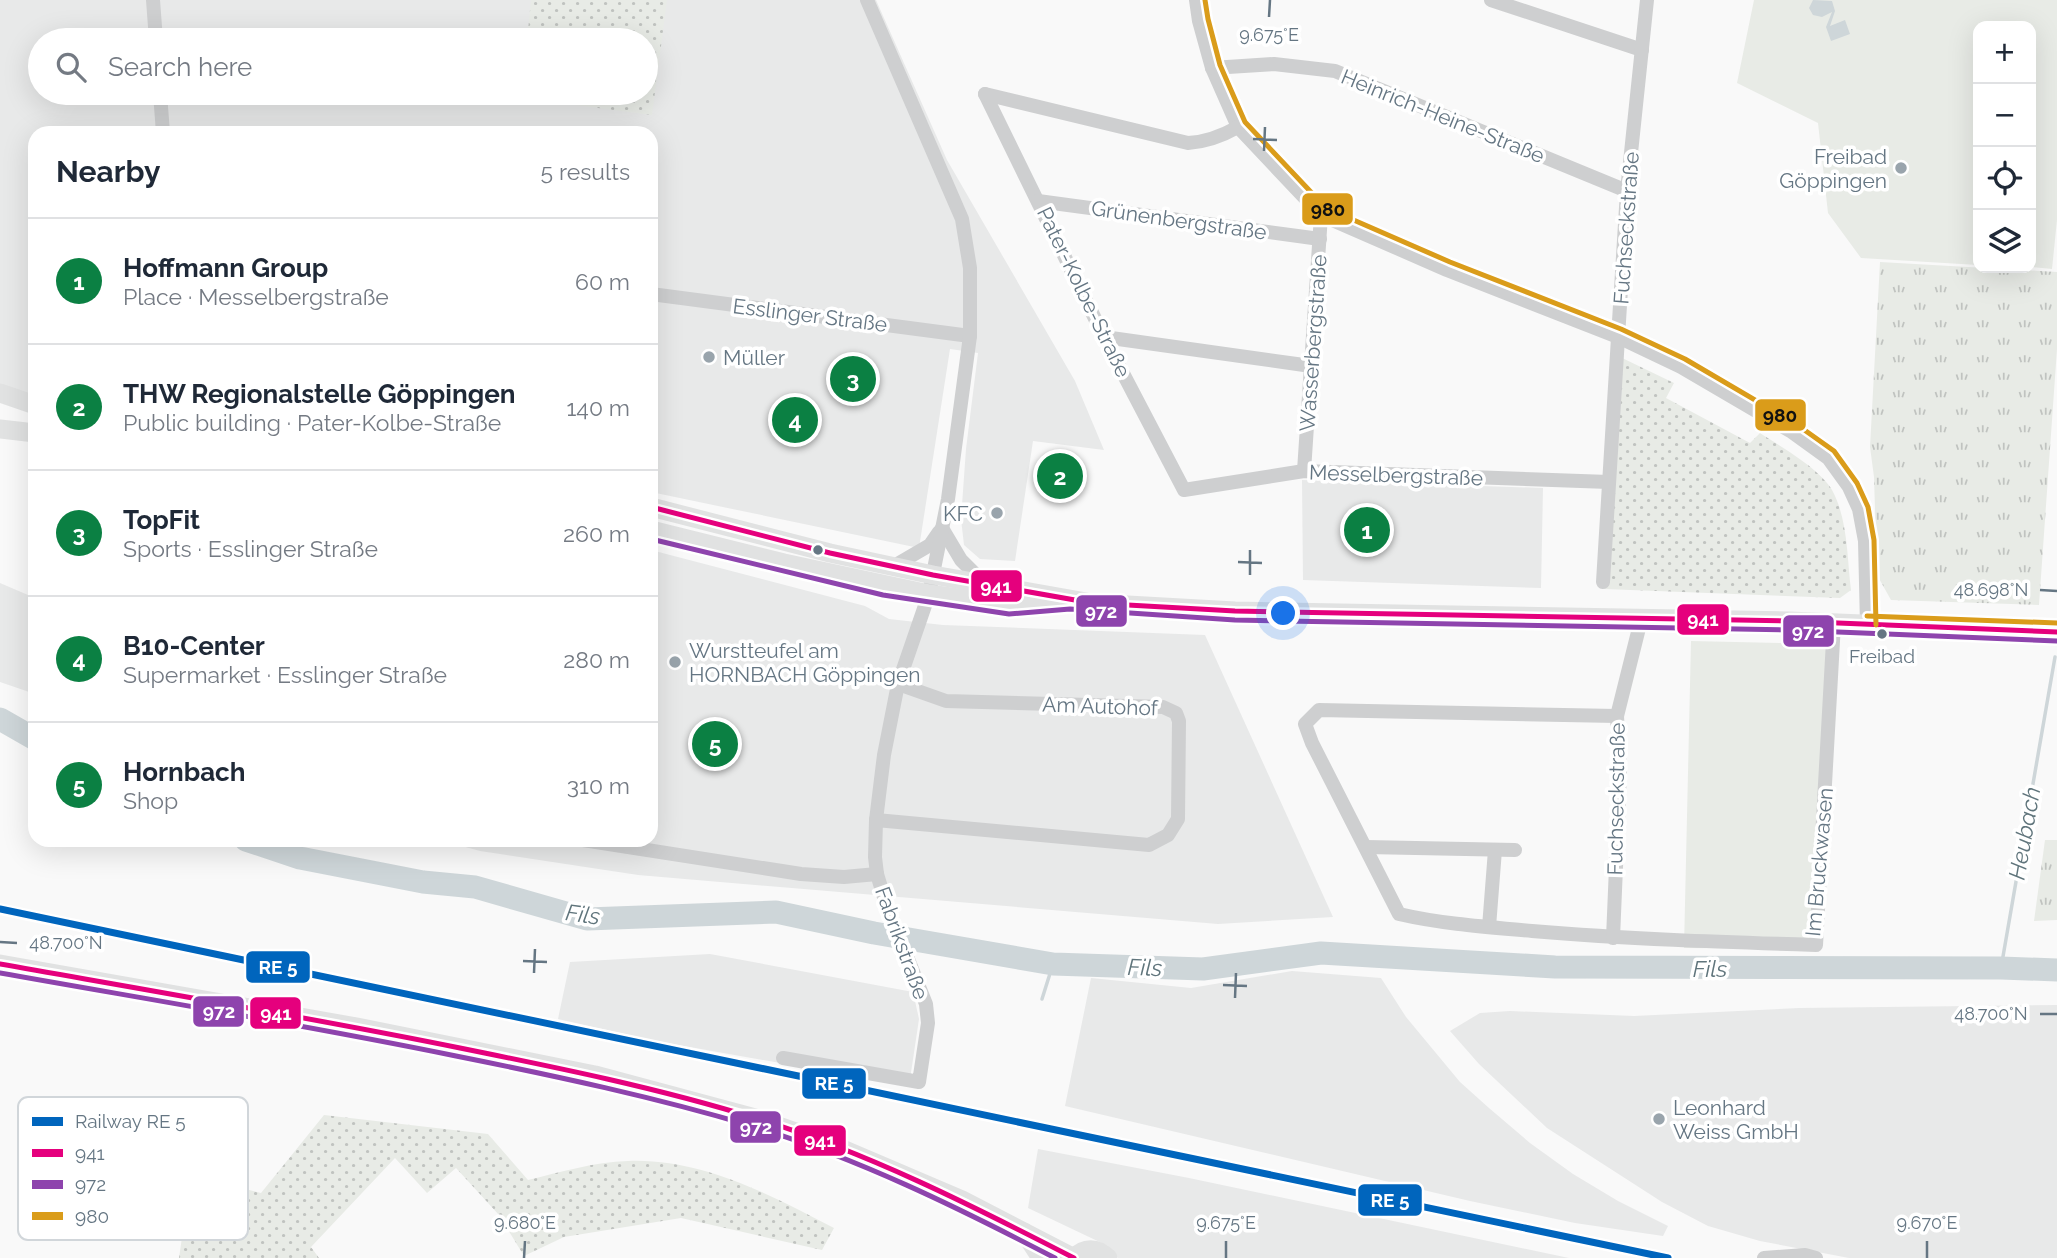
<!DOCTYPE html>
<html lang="en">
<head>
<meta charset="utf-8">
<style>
  body { margin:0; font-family:Raleway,sans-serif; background:#f6f6f7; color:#1f2937 }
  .controls { position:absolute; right:21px; top:21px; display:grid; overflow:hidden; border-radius:14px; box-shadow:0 7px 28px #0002 }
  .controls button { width:63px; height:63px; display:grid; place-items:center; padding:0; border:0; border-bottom:2px solid #e0e1e3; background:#fff; color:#1f2937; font:35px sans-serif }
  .you { position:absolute; left:1284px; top:614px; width:24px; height:24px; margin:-18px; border:5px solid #fff; border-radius:50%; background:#1a73e8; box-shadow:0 0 0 10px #1a73e833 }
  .badge { display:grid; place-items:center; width:46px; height:46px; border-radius:50%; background:#0b8043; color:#fff; font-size:23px; font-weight:700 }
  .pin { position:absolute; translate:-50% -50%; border:4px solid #fff; box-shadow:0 2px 7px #0006 }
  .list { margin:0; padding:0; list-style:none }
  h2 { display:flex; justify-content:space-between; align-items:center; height:91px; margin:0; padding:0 28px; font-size:30px }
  h2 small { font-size:23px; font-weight:400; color:#747a83 }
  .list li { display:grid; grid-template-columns:46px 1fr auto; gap:21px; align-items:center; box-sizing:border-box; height:126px; padding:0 28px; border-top:2px solid #e0e1e3 }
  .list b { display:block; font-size:26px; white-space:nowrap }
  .list p { margin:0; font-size:23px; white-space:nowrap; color:#747a83 }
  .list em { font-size:23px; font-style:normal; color:#747a83 }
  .icon { flex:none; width:38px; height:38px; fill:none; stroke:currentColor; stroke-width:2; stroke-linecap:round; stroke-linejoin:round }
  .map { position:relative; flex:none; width:2057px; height:1258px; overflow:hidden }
  .search { position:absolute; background:#fff; box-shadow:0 7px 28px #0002; left:28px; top:28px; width:630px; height:77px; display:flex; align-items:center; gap:18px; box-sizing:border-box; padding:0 24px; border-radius:38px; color:#747a83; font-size:26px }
  .panel { position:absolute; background:#fff; box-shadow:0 7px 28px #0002; left:28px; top:126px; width:630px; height:721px; border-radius:21px }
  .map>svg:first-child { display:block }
</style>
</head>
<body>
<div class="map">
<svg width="2057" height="1258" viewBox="0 0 2057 1258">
  <defs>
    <pattern id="grass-dots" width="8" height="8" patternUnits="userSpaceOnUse" patternTransform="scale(1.75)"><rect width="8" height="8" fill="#e8ebe6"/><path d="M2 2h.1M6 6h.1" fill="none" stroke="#c0c3c0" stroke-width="1.8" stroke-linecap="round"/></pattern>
    <pattern id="park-tufts" width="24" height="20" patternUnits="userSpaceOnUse" patternTransform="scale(1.75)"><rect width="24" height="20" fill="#e8ebe6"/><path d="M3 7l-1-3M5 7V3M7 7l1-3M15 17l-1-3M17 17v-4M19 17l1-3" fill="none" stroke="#c0c3c0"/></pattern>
  </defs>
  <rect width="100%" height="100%" fill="#f9f9f9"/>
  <!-- built -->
  <g fill="#e8e9e9" fill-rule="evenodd">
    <path d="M0,0H876L947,160L1075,381L1104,450L1033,441L1015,561L980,559L964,545L961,519L966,449L978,353L950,349L919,548L651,492V133H35V400L0,388ZM40,40H646V93H40Z"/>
    <polygon points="1302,480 1543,488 1541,588 1303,580"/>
    <polygon points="651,550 865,606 889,619 943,625 1205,635 1333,917 1218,924 638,875 480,851 440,840 651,840"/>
    <polygon points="0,583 35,598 35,694 0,682"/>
    <polygon points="710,954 913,992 919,1019 909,1086 656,1041 558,1019 570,962"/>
    <polygon points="1292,971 1381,978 1406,1017 1460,1082 1489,1108 1530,1143 1573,1174 1618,1201 1668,1226 1663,1236 1575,1223 1470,1201 1065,1106 1091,978 1191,988"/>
    <polygon points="2057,1005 2057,1258 1849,1258 1760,1241 1708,1226 1662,1202 1547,1128 1479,1064 1450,1031 1480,1013 1510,1011 1634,1016 1799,1008"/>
    <polygon points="1038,1149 1189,1178 1569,1258 1118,1258 1108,1246 1028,1208"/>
  </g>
  <!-- grass -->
  <g fill="url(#grass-dots)">
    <polygon points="531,0 667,0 652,115 521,98 522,93 646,93 646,40 527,40"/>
    <path d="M1618,356L1674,383L1666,398L1750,443L1760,433C1781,447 1819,468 1832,490C1848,519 1847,558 1851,590L1840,598L1604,589Z"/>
    <path d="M324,1115L488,1134L528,1180C561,1172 594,1162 628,1161C701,1158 771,1195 834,1228L822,1250L681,1218L564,1237L524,1256L499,1215L456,1168L427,1193L395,1158L311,1247L319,1258H179L191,1175L261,1193Z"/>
  </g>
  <!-- park -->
  <g fill="url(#park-tufts)">
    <polygon points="1880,262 2057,272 2057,349 2039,605 1891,600 1877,575 1874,477 1870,447"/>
    <polygon points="2045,840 2057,840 2057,920 2034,921"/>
  </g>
  <!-- garden -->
  <g fill="#e8ebe6">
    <polygon points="1754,0 2057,0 2057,220 2052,269 2031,267 2031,26 1978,26 1978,265 1861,258 1828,213 1818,123 1737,83"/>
    <polygon points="1691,641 1830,644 1814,949 1684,948"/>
  </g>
  <!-- water -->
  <polygon fill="#ced6d9" points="1813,0 1832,1 1835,11 1830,26 1845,20 1850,34 1831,41 1826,27 1832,12 1822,17 1813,15 1809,8"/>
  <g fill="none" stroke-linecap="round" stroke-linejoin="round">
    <!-- stream -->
    <g stroke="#ced6d9" stroke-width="3.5">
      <polyline points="2001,968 2055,657"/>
      <polyline points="1042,999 1053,964"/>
    </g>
    <!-- river -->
    <g stroke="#ced6d9" stroke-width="23">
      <polyline points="0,719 35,739"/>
      <polyline points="246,840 300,858 423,882 475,887 587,919 776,912 874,933 1053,964 1203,969 1321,953 1555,967 2001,968 2057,970"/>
    </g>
    <!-- street -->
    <g stroke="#cecfd0" stroke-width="14">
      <polyline points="153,0 156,40"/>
      <polyline points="1196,0 1199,21 1212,68 1238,127 1321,215 1447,270 1618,337 1681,367 1792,432 1828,458 1849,487 1859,509 1865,541 1867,625"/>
      <polyline points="1491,0 1642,50"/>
      <polyline points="1212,68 1274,64 1335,71 1627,191"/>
      <polyline points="160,93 163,133"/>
      <polyline points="985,94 1104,337 1184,490 1304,471 1609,482"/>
      <path d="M985,94L1188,143C1207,142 1222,136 1238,127"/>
      <polyline points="1038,201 1320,239"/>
      <polyline points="651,294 970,336"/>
      <polyline points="1104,337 1311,366"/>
      <polyline points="1304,471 1321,215"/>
      <polyline points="942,528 961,560 983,582"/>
      <polyline points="894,566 930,545 939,532"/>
      <polyline points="1603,582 1627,191 1647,0"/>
      <path d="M1617,716L1319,710L1305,724L1312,743L1399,914C1442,924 1487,927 1532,931C1626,939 1721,942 1816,945L1834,623"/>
      <polyline points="876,820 1149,845 1168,835 1178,819 1179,721 1176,713 1163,707 946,701 898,684"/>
      <polyline points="583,840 801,874 844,877 877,874"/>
      <polyline points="1366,847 1515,850"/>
      <polyline points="1489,927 1495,850"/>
      <polyline points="1613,938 1620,772 1617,716 1641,620"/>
      <polyline points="783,1058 919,1082 928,1023 926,1004 886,904 877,874 875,857 876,820 884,755 898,684 929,594 948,499 970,336 970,268 962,219 867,0"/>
      <polyline points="1764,1258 1805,1255 1816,1258"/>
    </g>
    <!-- secondary -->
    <g stroke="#e1e2e2" stroke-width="19">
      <polyline points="0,393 35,405"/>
      <polyline points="0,429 35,433"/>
      <polyline points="651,507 830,553 933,575 1092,603 1235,611 1789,621 2057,632"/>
      <polyline points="651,530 784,563 929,594 1009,605 1051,601"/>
      <polyline points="0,964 357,1027 595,1075 755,1118 833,1145 962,1200 1074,1258"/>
      <polyline points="1024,1232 1041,1258"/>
      <path d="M1074,1258C1084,1247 1097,1247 1108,1258"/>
    </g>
    <defs>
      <g id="bus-1">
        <polyline points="651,507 830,553 933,575 1092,603 1235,611 1789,621 2057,632"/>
        <path d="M0,964C153,991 307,1017 460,1048C559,1068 658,1088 755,1118C866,1152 971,1205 1074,1258"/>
      </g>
      <g id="bus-2">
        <polyline points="651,539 883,595 1009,614 1070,609 1235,620 1789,630 2057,641"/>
        <path d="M0,973C152,1000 305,1025 456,1056C556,1076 654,1097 752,1126C857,1158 957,1207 1055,1258"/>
      </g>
      <g id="bus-3">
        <polyline points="1205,0 1208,19 1220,65 1245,122 1326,208 1450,262 1621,329 1685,359 1796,424 1834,451 1857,483 1868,507 1874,540 1876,625"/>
        <polyline points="1867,616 2057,623"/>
      </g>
    </defs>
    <!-- bus-1 casing -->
    <use href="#bus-1" stroke="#fff" stroke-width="10"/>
    <!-- bus-2 casing -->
    <use href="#bus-2" stroke="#fff" stroke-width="10"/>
    <!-- bus-3 casing -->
    <use href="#bus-3" stroke="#fff" stroke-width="10"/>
    <!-- bus-1 -->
    <use href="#bus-1" stroke="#e5007d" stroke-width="5"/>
    <!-- bus-2 -->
    <use href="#bus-2" stroke="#8e44ad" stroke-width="5"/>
    <!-- bus-3 -->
    <use href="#bus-3" stroke="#da9c1a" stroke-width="5"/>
    <defs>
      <polyline id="rail-1" points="0,909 1668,1258"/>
    </defs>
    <!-- rail-1 casing -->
    <use href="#rail-1" stroke="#fff" stroke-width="12"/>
    <!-- rail-1 -->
    <use href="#rail-1" stroke="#0065bd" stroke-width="7"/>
  </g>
  <!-- ticks -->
  <path fill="none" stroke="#657683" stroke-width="2.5" d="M1269,17L1270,0M1253,139L1277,140M1264,151L1265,127M1238,562L1262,563M1250,575V550M2040,590L2057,591M0,942L17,943M523,961L547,962M534,973L535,949M1223,985L1247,986M1235,998L1236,973M2040,1014H2057M524,1258L525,1241M1226,1258V1241M1927,1258V1241"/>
  <!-- markers -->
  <g fill="#99a4ac" stroke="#fff" stroke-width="2.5">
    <circle cx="1901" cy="168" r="7"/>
    <circle cx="709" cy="357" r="7"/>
    <circle cx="997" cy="513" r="7"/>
    <circle cx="675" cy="662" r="7"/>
    <circle cx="1659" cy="1119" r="7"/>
  </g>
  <g fill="#657683" stroke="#fff" stroke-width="2.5">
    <circle cx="818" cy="550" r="6"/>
    <circle cx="1882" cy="634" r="6"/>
  </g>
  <g text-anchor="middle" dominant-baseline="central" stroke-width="7" stroke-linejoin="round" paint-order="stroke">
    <!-- bus labels -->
    <g font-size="19" fill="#657683" stroke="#fff">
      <text x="1882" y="656">Freibad</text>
    </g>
    <!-- street labels -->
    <g font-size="21" fill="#657683" stroke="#fff">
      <text transform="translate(1443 116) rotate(22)">Heinrich-Heine-Straße</text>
      <text transform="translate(1179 220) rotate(8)">Grünenbergstraße</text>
      <text transform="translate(1626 228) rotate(-86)">Fuchseckstraße</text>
      <text transform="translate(1084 292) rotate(64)">Pater-Kolbe-Straße</text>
      <text transform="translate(810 315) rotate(7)">Esslinger Straße</text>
      <text transform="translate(1313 343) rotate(-86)">Wasserbergstraße</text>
      <text transform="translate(1396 475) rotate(2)">Messelbergstraße</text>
      <text transform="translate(1100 706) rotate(2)">Am Autohof</text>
      <text transform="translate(1616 799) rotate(-89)">Fuchseckstraße</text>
      <text transform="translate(1819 862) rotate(-85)">Im Bruckwasen</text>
      <text transform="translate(902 943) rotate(70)">Fabrikstraße</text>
    </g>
    <!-- poi labels -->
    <g font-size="21" fill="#657683" stroke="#fff" text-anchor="start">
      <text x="1887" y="156" text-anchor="end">Freibad<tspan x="1887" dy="24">Göppingen</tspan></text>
      <text x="723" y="357">Müller</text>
      <text x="983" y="513" text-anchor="end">KFC</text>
      <text x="689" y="650">Wurstteufel am<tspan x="689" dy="24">HORNBACH Göppingen</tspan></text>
      <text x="1673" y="1107">Leonhard<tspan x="1673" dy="24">Weiss GmbH</tspan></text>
    </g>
    <!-- water labels -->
    <g font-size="23" font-style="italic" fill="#60757c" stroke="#fff">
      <text transform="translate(2024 833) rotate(-80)">Heubach</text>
      <text transform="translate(583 914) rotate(8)">Fils</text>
      <text transform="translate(1145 967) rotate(2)">Fils</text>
      <text x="1710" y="968">Fils</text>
    </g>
  </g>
  <!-- legend -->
  <rect x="18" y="1097" width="230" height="143" rx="10" fill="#fff" stroke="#d1d6da" stroke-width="2"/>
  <rect x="32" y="1117" width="31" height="9" fill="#0065bd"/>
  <rect x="32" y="1149" width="31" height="8" fill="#e5007d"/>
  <rect x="32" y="1180" width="31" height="9" fill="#8e44ad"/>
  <rect x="32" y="1212" width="31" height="8" fill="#da9c1a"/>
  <g font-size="19" fill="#657683">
    <text x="75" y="1128">Railway RE 5</text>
    <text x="75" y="1160">941</text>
    <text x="75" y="1191">972</text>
    <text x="75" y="1223">980</text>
  </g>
  <g font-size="18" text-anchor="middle" fill="#657683" stroke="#fff" stroke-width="7" stroke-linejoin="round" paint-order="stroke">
    <text x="1269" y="41">9.675°E</text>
    <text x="1991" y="596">48.698°N</text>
    <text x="66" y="949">48.700°N</text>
    <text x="1991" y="1020">48.700°N</text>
    <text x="525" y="1229">9.680°E</text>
    <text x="1226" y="1229">9.675°E</text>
    <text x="1927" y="1229">9.670°E</text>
  </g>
  <g stroke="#fff" stroke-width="2.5">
    <rect x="1301" y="192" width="53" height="34" rx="7" fill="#da9c1a"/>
    <rect x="1754" y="398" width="53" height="34" rx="7" fill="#da9c1a"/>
    <rect x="970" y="569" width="53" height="34" rx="7" fill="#e5007d"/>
    <rect x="1075" y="594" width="53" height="34" rx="7" fill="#8e44ad"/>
    <rect x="1676" y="603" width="54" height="33" rx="7" fill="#e5007d"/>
    <rect x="1782" y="614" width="53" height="34" rx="7" fill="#8e44ad"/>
    <rect x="245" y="950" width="66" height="34" rx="7" fill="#0065bd"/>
    <rect x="192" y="995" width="53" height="33" rx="7" fill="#8e44ad"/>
    <rect x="249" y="996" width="53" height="34" rx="7" fill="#e5007d"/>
    <rect x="801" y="1067" width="66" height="33" rx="7" fill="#0065bd"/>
    <rect x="729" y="1110" width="53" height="34" rx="7" fill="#8e44ad"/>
    <rect x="793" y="1124" width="54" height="33" rx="7" fill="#e5007d"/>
    <rect x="1357" y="1183" width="66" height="34" rx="7" fill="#0065bd"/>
  </g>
  <g font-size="19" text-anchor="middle" font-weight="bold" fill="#fff">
    <text x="996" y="593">941</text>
    <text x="1101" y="618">972</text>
    <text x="1703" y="626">941</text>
    <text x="1808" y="638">972</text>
    <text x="278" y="974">RE 5</text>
    <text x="219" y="1018">972</text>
    <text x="276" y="1020">941</text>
    <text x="834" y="1090">RE 5</text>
    <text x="756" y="1134">972</text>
    <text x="820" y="1147">941</text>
    <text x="1390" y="1207">RE 5</text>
  </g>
  <g font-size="19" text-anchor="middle" font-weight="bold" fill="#111">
    <text x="1328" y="216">980</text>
    <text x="1780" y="422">980</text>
  </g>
</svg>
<div class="controls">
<button>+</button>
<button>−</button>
<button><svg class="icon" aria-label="locate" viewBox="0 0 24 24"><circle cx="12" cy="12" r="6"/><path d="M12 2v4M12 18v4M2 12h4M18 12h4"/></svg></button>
<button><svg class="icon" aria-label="layers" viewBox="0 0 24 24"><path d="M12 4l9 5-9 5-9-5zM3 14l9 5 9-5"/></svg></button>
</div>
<div class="you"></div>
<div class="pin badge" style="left:1367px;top:530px">1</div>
<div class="pin badge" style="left:1060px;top:476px">2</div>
<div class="pin badge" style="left:853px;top:379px">3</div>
<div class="pin badge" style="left:795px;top:420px">4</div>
<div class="pin badge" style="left:715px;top:744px">5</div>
<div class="search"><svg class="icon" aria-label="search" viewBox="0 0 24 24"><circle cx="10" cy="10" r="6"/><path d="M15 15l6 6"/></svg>Search here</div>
<section class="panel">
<h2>Nearby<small>5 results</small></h2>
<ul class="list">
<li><span class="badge">1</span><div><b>Hoffmann Group</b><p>Place · Messelbergstraße</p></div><em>60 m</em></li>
<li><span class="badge">2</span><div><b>THW Regionalstelle Göppingen</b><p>Public building · Pater-Kolbe-Straße</p></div><em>140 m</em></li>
<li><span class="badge">3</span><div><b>TopFit</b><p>Sports · Esslinger Straße</p></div><em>260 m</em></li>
<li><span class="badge">4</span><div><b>B10-Center</b><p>Supermarket · Esslinger Straße</p></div><em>280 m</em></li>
<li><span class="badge">5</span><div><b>Hornbach</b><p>Shop</p></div><em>310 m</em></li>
</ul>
</section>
</div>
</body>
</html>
